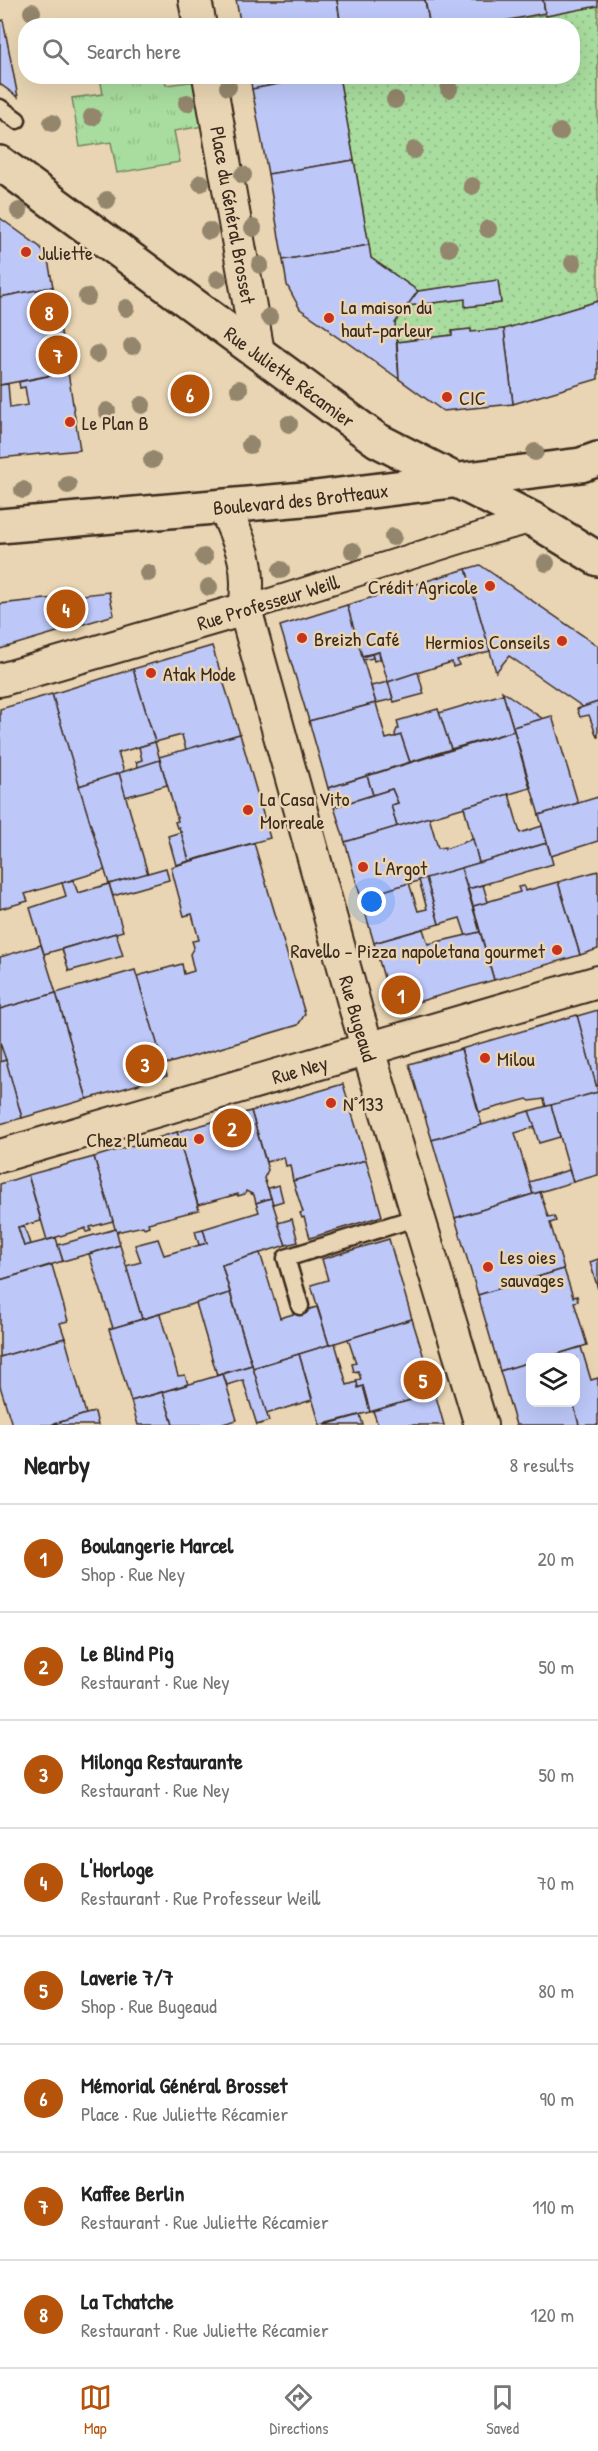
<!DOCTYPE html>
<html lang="en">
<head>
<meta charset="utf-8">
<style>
  body { margin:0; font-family:"Patrick Hand",sans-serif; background:#f6f6f6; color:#222 }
  .controls { position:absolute; right:18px; bottom:18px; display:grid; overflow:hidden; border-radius:12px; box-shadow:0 6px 24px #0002 }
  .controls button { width:54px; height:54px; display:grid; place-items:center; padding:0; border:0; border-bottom:2px solid #e0e0e0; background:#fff; color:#222; font:30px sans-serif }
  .you { position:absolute; left:372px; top:902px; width:21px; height:21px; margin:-15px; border:4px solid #fff; border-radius:50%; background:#1a73e8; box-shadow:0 0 0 9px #1a73e833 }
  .badge { display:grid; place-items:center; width:39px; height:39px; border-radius:50%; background:#b45309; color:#fff; font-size:20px; font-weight:700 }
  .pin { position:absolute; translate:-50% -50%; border:3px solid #fff; box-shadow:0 2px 6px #0006 }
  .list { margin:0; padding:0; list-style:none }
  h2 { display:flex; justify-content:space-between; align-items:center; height:78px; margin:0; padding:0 24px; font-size:26px }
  h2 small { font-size:20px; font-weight:400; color:#767676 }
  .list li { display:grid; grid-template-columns:39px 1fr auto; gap:18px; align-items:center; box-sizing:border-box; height:108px; padding:0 24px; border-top:2px solid #e0e0e0 }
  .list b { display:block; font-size:22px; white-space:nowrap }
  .list p { margin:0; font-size:20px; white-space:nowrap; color:#767676 }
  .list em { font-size:20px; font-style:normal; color:#767676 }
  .icon { flex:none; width:33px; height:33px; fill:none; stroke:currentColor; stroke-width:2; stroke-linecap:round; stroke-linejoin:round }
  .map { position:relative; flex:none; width:598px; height:1425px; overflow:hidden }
  .search { position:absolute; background:#fff; box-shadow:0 6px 24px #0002; left:18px; right:18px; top:18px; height:66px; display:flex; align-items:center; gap:15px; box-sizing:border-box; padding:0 21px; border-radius:24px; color:#767676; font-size:22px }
  .sheet { height:942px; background:#fff }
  nav { display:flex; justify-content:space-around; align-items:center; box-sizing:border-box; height:84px; border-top:2px solid #e0e0e0; background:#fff; font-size:16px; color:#767676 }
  nav a { display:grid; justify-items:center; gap:3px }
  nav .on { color:#b45309 }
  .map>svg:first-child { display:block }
</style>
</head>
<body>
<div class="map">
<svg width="598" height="1425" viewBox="0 0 598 1425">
  <defs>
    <pattern id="grass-dots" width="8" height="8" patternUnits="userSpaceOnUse" patternTransform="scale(1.5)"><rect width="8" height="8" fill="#a9dd9f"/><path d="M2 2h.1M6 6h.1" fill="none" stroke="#92be88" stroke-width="1.8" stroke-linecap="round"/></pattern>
    <pattern id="park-tufts" width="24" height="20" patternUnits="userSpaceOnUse" patternTransform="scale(1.5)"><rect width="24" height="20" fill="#a9dd9f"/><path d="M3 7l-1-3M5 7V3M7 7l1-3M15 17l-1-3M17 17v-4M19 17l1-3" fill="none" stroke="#92be88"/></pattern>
  </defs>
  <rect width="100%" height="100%" fill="#e9d5b3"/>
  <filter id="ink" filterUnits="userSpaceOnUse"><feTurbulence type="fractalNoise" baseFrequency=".0167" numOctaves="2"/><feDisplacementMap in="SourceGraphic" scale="12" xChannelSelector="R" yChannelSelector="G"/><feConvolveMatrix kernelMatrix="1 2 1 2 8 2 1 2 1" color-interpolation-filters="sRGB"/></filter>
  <g filter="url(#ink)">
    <!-- grass -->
    <polygon fill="url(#grass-dots)" stroke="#72845e" stroke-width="1.5" points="598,6 598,301 504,329 471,332 470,329 452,331 452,335 397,342 395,323 407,306 465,299 466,307 501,303 498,281 418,291 371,258 339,77 572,76 572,26 493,26 493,23"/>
    <!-- park -->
    <polygon fill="url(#park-tufts)" stroke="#72845e" stroke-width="1.5" points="100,77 165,77 166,85 197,81 204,126 174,131 180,162 117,173 111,142 80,147 72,98 103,94"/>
    <!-- building -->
    <g fill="#bdc8f9" stroke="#3b2a1e" stroke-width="1.5">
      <polygon points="236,0 337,0 341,26 241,26"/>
      <polygon points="337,0 425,0 430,26 341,26"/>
      <polygon points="425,0 543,0 545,13 493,23 493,26 430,26"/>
      <polygon points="543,0 598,0 598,6 546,16"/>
      <polygon points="3,20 18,97 0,84 0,21"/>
      <polygon points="250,76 321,76 252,89"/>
      <polygon points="321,76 339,76 354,160 268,174 252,89"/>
      <polygon points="354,160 369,245 283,260 268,174"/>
      <polygon points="0,218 40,247 48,260 53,287 0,297"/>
      <polygon points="369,245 371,258 418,291 395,323 399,379 346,341 343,341 330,332 329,329 300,309 287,285 283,260"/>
      <polygon points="498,280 501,303 465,307 465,299 407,306 418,291"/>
      <polygon points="53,287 68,372 0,385 0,297"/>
      <polygon points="598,301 598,379 513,404 504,329"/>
      <polygon points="471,329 471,332 504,329 513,404 443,411 399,379 397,342 452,335 452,331"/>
      <polygon points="68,372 80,450 0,458 0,385 8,384 10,408 28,405 25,387 20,388 19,382"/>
      <polygon points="480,565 598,646 598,702 583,707 509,656 496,672 466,569"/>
      <polygon points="466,569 490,651 457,660 459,665 453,667 452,662 388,682 379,652 361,656 347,605"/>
      <polygon points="109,592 114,615 0,649 0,604"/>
      <polygon points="347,605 376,703 309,721 280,626"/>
      <polygon points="212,646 240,734 186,750 182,735 155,742 133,669"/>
      <polygon points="379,652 380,659 374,661 372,654"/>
      <polygon points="372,654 373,658 363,660 362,657"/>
      <polygon points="133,669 155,742 118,753 124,772 79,786 52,694"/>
      <polygon points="418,672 424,694 394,702 388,682"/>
      <polygon points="388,682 393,699 376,703 371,686"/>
      <polygon points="502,691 543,719 513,727"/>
      <polygon points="52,694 105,870 25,894 28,901 0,909 0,709"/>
      <polygon points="503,694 514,731 451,749 439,713"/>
      <polygon points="598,702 598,737 597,737 589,715 580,717 577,709"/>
      <polygon points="376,703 386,739 401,735 410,762 328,788 309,721"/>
      <polygon points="438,709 451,749 410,762 401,735 396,737 395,734 397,729 399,729 397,721"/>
      <polygon points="552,716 578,803 539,815 513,727"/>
      <polygon points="514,731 530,788 397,827 391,805 398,803 392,789 373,795 367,776"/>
      <polygon points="240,734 270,838 189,861 179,827 177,828 175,822 178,821 159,757"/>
      <polygon points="155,742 160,760 139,768 136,762 142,760 139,747"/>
      <polygon points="160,760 167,785 125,797 119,773"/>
      <polygon points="119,773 148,874 109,884 79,786"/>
      <polygon points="367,776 373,795 334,807 328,788"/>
      <polygon points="392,789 398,803 391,805 397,827 345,842 334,807"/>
      <polygon points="509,794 520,833 542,826 547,843 479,863 464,807"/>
      <polygon points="598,797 598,841 551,856 539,815"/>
      <polygon points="429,817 438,848 445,847 445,849 473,839 479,863 361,898 345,842"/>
      <polygon points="181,832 189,861 176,865 168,836"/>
      <polygon points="254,843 305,1014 298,1025 163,1065 137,976 182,964 184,974 194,971 190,954 194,947 192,941 199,940 192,914 184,916 171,867"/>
      <polygon points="547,843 553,864 468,889 461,868"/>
      <polygon points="166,868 169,880 113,896 109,884"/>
      <polygon points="461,868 480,932 466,936 460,918 439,924 426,878"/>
      <polygon points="598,871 598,949 580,955 558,882"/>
      <polygon points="426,878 439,924 374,943 361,898 409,883 418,911 427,909 419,880"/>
      <polygon points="73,880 78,893 109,884 123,931 44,954 30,908 66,896 62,883"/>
      <polygon points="558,882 580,955 494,980 473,906 520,892 518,887 524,886 525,891"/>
      <polygon points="483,885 488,902 473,906 468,889"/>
      <polygon points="423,929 428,944 480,932 494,980 393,1009 374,943"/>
      <polygon points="116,933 123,956 69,971 62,949"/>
      <polygon points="41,945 56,993 0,1009 0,957"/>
      <polygon points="135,970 167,1076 87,1099 56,993"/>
      <polygon points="56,993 87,1099 22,1118 0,1043 0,1009"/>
      <polygon points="598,1010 598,1086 596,1086 577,1016"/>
      <polygon points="577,1015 598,1092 546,1107 544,1099 530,1101 527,1099 479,1112 461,1049"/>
      <polygon points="0,1043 6,1060 0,1062"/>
      <polygon points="461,1049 482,1125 432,1140 409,1064"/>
      <polygon points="6,1060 22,1118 0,1124 0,1062"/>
      <polygon points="343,1084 366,1160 293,1181 290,1165 286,1166 284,1157 266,1162 251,1111"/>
      <polygon points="598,1092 598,1175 573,1182 551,1105"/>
      <polygon points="551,1105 560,1137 539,1143 529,1111"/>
      <polygon points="251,1111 268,1170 264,1178 271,1198 256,1203 254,1195 246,1191 245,1194 238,1196 238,1194 198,1205 177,1132"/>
      <polygon points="529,1111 535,1127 515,1133 533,1194 455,1218 432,1140"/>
      <polygon points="177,1132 199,1210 148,1223 149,1226 144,1228 143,1226 116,1232 94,1157"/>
      <polygon points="94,1157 113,1221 90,1227 91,1231 86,1232 86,1228 47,1240 28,1175"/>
      <polygon points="366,1160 382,1216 310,1238 304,1217 302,1218 300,1213 303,1212 293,1181"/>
      <polygon points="569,1170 573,1182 533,1194 529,1182"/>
      <polygon points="28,1175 41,1221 18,1227 24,1246 56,1238 63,1261 0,1280 0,1184"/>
      <polygon points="279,1185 283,1201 273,1204 268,1188"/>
      <polygon points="540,1192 548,1217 554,1216 556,1221 550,1223 564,1269 478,1295 455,1218"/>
      <polygon points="271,1198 286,1245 222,1265 230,1293 142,1319 126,1266 141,1262 135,1245 158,1239 164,1255 207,1243 203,1229 259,1212 256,1203"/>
      <polygon points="292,1219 298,1242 286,1245 278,1223"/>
      <polygon points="24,1226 30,1244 24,1246 18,1227"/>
      <polygon points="116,1229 120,1245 63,1261 58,1245"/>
      <polygon points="203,1229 207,1243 199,1245 195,1231"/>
      <polygon points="389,1239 412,1319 329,1345 311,1285 328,1280 322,1259"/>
      <polygon points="120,1245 142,1319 113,1328 89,1254"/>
      <polygon points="260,1253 280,1318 317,1307 329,1345 253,1368 222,1265"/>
      <polygon points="598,1259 598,1289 590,1262"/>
      <polygon points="52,1265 68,1321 60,1323 65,1338 0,1357 0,1280"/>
      <polygon points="564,1269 573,1297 577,1296 578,1301 574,1302 587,1345 545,1358 530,1358 530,1362 500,1371 478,1295"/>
      <polygon points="230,1293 252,1365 217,1375 196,1303"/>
      <polygon points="160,1314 178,1376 185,1375 188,1384 131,1401 109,1329"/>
      <polygon points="412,1319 435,1393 370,1412 363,1386 358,1388 356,1380 361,1379 358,1371 354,1372 352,1364 356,1363 348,1339"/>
      <polygon points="65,1338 86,1414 51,1425 12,1425 0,1386 0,1357"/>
      <polygon points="335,1343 347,1385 357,1382 358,1388 363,1386 370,1412 320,1425 299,1354"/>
      <polygon points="581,1347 591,1380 598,1378 598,1425 579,1425 573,1402 576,1402 576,1358 559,1358 558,1354"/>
      <polygon points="299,1354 312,1400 266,1414 253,1368"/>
      <polygon points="530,1362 530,1402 573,1402 579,1425 516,1425 500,1371"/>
      <polygon points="252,1365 269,1421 257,1425 243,1380 227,1385 223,1374"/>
      <polygon points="223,1374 237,1420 219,1425 173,1425 163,1392"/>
      <polygon points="163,1392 173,1425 138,1425 131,1401"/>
      <polygon points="435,1393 444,1425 378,1425 373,1411"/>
      <polygon points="95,1412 98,1425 51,1425 86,1414"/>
      <polygon points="360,1415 363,1425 324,1425"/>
    </g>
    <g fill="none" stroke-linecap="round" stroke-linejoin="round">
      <defs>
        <g id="service">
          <polyline points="0,108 17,120"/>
          <polyline points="300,1306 286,1258 418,1217"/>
        </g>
        <polyline id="pedestrian" points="245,609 489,532 534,520"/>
        <g id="minor">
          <polyline points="195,0 200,26"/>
          <path id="s1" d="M209,76L258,352"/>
          <path id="s2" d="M224,506C241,545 252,565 245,609L356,1010L481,1425"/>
          <polyline points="0,680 245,609"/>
          <path id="s3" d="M0,1156L598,982"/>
        </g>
        <g id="secondary">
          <path id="s4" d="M0,163L377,440L534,520L598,559"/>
          <path id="s5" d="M0,526L315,498L581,465L598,459"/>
        </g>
      </defs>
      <!-- service casing -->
      <use href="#service" stroke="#3b2a1e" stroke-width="21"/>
      <!-- pedestrian casing -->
      <use href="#pedestrian" stroke="#3b2a1e" stroke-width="28"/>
      <!-- minor casing -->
      <use href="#minor" stroke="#3b2a1e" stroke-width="36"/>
      <!-- secondary casing -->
      <use href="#secondary" stroke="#3b2a1e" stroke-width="38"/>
      <!-- service -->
      <use href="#service" stroke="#e9d5b3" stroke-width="16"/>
      <!-- pedestrian -->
      <use href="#pedestrian" stroke="#e9d5b3" stroke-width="24"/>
      <!-- minor -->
      <use href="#minor" stroke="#e9d5b3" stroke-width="32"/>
      <!-- secondary -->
      <use href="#secondary" stroke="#e9d5b3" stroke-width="33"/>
    </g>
    <!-- trees -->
    <g fill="#93866c">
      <circle cx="32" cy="12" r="9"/>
      <circle cx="228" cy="87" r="9"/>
      <circle cx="449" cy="89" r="9"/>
      <circle cx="395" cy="100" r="9"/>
      <circle cx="187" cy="103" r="9"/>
      <circle cx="92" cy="117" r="9"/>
      <circle cx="52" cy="123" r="9"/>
      <circle cx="560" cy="132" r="9"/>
      <circle cx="414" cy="150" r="9"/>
      <circle cx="243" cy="175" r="9"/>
      <circle cx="201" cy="183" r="9"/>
      <circle cx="472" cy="186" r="9"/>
      <circle cx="107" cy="200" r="9"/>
      <circle cx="19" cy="211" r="9"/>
      <circle cx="253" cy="228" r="9"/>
      <circle cx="488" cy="229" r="9"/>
      <circle cx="209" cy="231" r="9"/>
      <circle cx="449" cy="248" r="9"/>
      <circle cx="573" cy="263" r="9"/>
      <circle cx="260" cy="265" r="9"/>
      <circle cx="218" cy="279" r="9"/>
      <circle cx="87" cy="297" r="9"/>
      <circle cx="126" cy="308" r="9"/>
      <circle cx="269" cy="317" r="9"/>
      <circle cx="132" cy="346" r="9"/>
      <circle cx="97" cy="354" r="9"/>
      <circle cx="239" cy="389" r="9"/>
      <circle cx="142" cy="405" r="9"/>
      <circle cx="107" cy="411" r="9"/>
      <circle cx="289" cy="424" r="9"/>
      <circle cx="250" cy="445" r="9"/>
      <circle cx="535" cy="452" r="9"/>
      <circle cx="152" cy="460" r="9"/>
      <circle cx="68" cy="485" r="9"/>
      <circle cx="23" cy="490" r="9"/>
      <circle cx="393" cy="537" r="9"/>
      <circle cx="353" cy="551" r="9"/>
      <circle cx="204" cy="557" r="9"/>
      <circle cx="546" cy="563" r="9"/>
      <circle cx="281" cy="570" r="9"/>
      <circle cx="148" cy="573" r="9"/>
      <circle cx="209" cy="587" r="9"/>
    </g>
  </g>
  <!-- markers -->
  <g fill="#c8321e" stroke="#e9d5b3" stroke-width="2">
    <circle cx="26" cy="252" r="6"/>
    <circle cx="329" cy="318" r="6"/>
    <circle cx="447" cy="397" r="6"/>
    <circle cx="70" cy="422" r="6"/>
    <circle cx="490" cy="586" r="6"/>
    <circle cx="302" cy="638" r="6"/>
    <circle cx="562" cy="641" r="6"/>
    <circle cx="151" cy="673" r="6"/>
    <circle cx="248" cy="810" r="6"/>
    <circle cx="363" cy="867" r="6"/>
    <circle cx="557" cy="950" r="6"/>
    <circle cx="485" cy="1058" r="6"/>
    <circle cx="331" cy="1103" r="6"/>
    <circle cx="199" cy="1139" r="6"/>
    <circle cx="488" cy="1267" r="6"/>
  </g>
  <g text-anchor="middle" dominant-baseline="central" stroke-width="5" stroke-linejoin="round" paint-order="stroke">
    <!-- street labels -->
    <g font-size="20" fill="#3b2a1e" stroke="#e9d5b3">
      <text stroke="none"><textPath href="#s1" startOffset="141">Place du Général Brosset</textPath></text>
      <text stroke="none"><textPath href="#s4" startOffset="360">Rue Juliette Récamier</textPath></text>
      <text stroke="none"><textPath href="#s5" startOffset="302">Boulevard des Brotteaux</textPath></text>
      <text transform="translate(268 602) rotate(-17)">Rue Professeur Weill</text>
      <text stroke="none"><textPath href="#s2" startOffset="532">Rue Bugeaud</textPath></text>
      <text stroke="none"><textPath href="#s3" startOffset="312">Rue Ney</textPath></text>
    </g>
    <!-- poi labels -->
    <g font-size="20" fill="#3b2a1e" stroke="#e9d5b3" text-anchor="start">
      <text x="38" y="252">Juliette</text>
      <text x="341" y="306">La maison du<tspan x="341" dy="23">haut-parleur</tspan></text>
      <text x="459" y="397">CIC</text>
      <text x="82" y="422">Le Plan B</text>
      <text x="478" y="586" text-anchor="end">Crédit Agricole</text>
      <text x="314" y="638">Breizh Café</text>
      <text x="550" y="641" text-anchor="end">Hermios Conseils</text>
      <text x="163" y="673">Atak Mode</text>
      <text x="260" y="798">La Casa Vito<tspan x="260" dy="23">Morreale</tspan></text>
      <text x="375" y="867">L'Argot</text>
      <text x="545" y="950" text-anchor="end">Ravello - Pizza napoletana gourmet</text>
      <text x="497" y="1058">Milou</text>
      <text x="343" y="1103">N°133</text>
      <text x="187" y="1139" text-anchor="end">Chez Plumeau</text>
      <text x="500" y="1256">Les oies<tspan x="500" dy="23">sauvages</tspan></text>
    </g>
  </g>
</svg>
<div class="controls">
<button><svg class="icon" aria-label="layers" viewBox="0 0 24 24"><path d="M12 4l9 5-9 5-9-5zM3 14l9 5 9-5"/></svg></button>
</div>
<div class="you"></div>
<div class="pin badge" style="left:401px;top:995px">1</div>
<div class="pin badge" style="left:232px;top:1128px">2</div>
<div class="pin badge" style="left:145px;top:1064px">3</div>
<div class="pin badge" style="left:66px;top:609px">4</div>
<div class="pin badge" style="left:423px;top:1380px">5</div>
<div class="pin badge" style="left:190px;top:394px">6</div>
<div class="pin badge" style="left:58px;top:355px">7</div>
<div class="pin badge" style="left:49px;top:312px">8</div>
<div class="search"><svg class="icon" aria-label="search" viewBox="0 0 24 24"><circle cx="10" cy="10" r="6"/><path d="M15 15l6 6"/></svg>Search here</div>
</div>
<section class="sheet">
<h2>Nearby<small>8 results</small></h2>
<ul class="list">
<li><span class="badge">1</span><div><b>Boulangerie Marcel</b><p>Shop · Rue Ney</p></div><em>20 m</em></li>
<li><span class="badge">2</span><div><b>Le Blind Pig</b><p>Restaurant · Rue Ney</p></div><em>50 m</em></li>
<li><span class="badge">3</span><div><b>Milonga Restaurante</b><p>Restaurant · Rue Ney</p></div><em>50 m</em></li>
<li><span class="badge">4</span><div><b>L'Horloge</b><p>Restaurant · Rue Professeur Weill</p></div><em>70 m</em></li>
<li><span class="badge">5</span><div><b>Laverie 7/7</b><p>Shop · Rue Bugeaud</p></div><em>80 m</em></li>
<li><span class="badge">6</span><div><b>Mémorial Général Brosset</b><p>Place · Rue Juliette Récamier</p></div><em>90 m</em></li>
<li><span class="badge">7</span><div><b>Kaffee Berlin</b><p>Restaurant · Rue Juliette Récamier</p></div><em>110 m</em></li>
<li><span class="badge">8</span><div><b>La Tchatche</b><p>Restaurant · Rue Juliette Récamier</p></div><em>120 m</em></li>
</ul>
</section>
<nav>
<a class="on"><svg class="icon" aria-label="map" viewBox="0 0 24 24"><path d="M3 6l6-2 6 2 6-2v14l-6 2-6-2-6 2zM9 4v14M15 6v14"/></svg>Map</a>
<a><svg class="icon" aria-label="directions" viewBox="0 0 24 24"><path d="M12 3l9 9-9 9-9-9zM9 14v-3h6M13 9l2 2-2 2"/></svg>Directions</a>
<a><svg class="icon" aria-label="saved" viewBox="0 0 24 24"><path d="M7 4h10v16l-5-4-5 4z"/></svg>Saved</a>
</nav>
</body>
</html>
